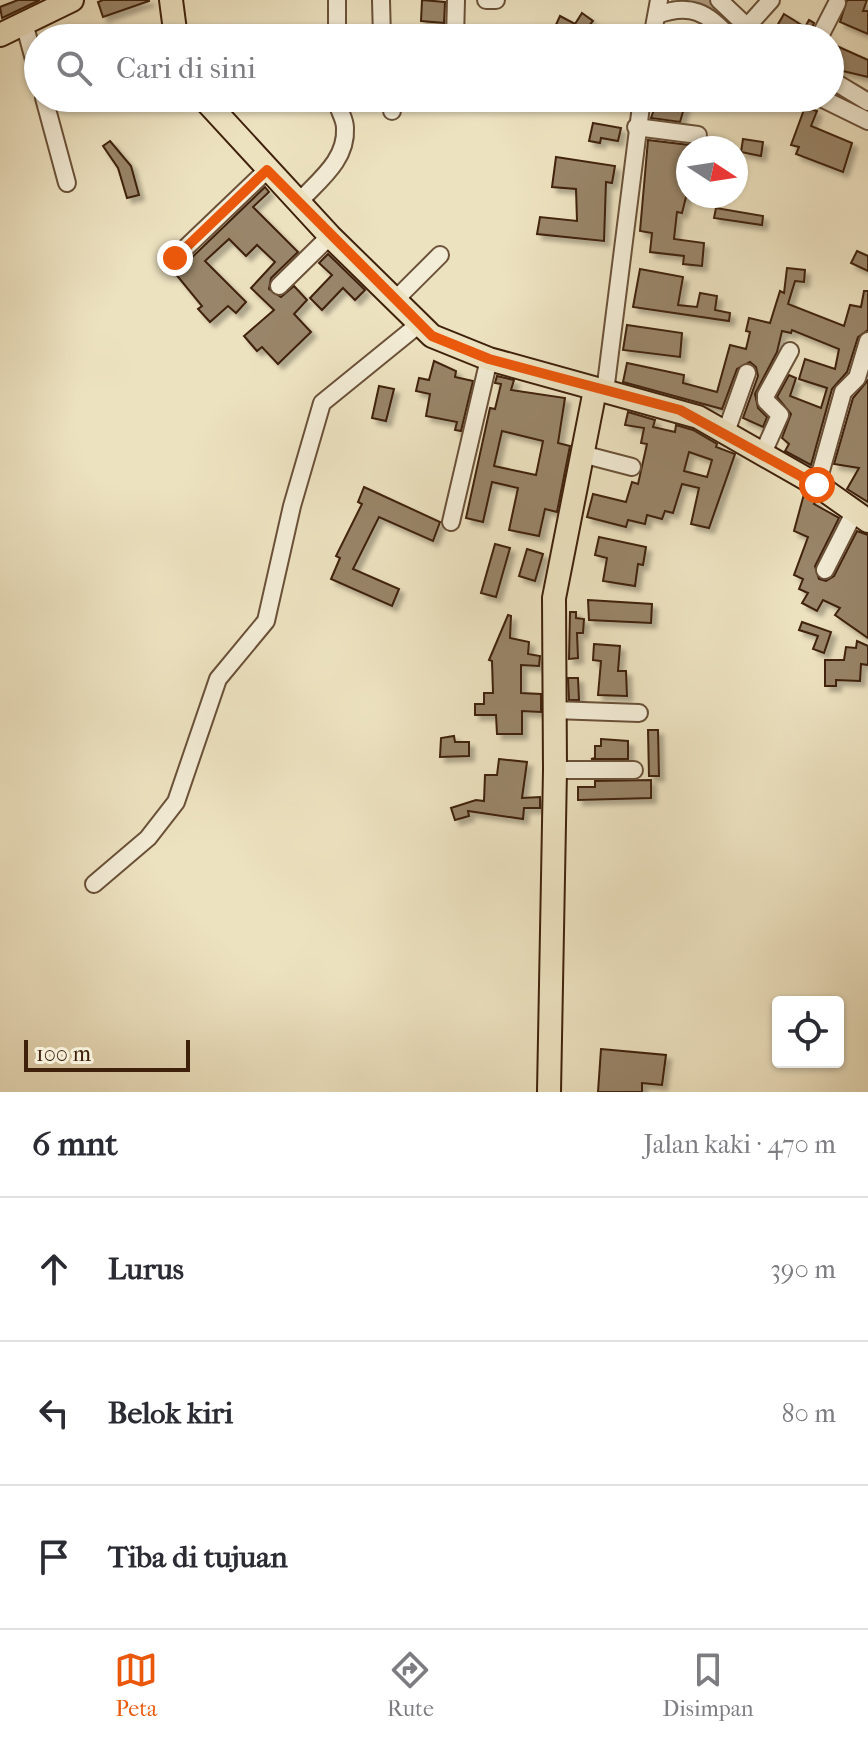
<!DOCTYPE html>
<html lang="id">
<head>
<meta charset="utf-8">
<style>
  body { margin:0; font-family:"IM FELL French Canon",serif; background:#f7f7f7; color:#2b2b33 }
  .controls { position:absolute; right:24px; bottom:24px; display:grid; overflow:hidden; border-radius:8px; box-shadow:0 2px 6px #0004 }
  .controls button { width:72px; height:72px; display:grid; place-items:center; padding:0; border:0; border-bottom:2px solid #e1e1e2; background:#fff; color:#2b2b33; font:40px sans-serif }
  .compass { position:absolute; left:676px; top:136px; width:72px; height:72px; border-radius:50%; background:#fff; box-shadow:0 2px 6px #0004; rotate:102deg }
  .scale { position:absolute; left:24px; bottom:20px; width:166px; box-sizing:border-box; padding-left:8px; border:4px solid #3f210b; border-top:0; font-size:22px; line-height:28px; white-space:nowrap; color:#3f210b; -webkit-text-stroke:6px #f3ecd6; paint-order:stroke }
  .stop { position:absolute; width:24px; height:24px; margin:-18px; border:6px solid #ea580c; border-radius:50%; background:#fff }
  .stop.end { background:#ea580c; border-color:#fff; box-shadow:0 2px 8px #0008 }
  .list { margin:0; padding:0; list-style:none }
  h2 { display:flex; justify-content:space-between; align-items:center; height:104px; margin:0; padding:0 32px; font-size:34px }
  h2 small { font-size:26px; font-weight:400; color:#7c7c81 }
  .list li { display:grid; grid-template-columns:52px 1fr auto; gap:24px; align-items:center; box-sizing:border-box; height:144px; padding:0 32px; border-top:2px solid #e1e1e2 }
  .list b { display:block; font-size:30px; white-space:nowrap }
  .list em { font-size:26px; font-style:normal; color:#7c7c81 }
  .icon { flex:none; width:44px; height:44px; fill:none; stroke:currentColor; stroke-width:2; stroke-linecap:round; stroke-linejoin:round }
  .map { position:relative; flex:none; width:868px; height:1092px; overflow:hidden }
  .search { position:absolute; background:#fff; box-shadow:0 2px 6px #0004; left:24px; right:24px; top:24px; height:88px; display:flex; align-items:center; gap:20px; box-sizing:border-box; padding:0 28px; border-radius:44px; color:#7c7c81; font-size:30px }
  .sheet { height:536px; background:#fff }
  nav { display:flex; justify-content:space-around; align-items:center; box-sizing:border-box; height:112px; border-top:2px solid #e1e1e2; background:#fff; font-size:22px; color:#7c7c81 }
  nav a { display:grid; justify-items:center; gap:4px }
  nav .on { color:#ea580c }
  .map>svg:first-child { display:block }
</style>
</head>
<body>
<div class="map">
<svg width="868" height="1092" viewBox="0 0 868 1092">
  <defs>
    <filter id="shadow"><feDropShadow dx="5" dy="5" stdDeviation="2" flood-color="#0004"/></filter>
  </defs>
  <rect width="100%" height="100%" fill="#ede2c0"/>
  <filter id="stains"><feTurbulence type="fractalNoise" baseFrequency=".0025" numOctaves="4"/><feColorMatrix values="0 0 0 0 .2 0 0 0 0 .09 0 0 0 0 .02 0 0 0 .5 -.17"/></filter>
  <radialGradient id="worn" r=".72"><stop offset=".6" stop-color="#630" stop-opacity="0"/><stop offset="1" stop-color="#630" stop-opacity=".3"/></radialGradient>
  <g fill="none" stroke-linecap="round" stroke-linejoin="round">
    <!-- river -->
    <path stroke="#b2a082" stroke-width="20" d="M681,0C706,4 725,19 740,38"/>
  </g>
  <!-- building -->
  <g fill="#998569" stroke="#3f210b" stroke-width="2" fill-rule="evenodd" filter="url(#shadow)">
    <polygon points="18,0 40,0 2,18 0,7"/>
    <polygon points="103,0 149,0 149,1 103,17 98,2"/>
    <polygon points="422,0 445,2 444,23 421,21"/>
    <polygon points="847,0 867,0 863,11 868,11 868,34 840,22"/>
    <polygon points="582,13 593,21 579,38 554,29 560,16 575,24"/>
    <polygon points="784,14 805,27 809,20 814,23 808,38 770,38"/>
    <polygon points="830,43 868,60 868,77 830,68"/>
    <polygon points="658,98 687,98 680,122 651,118"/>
    <polygon points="805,107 817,111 811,126 852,143 843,172 796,154 799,147 791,145"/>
    <polygon points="593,123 621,128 618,141 601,138 600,143 589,141"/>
    <polygon points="743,139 763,142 761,156 741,152"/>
    <polygon points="648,140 689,145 686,197 682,213 677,212 674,239 704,243 702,266 683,264 684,256 650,252 652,233 640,231"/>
    <polygon points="110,141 131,166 139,195 127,198 118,168 103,146"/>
    <polygon points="556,157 615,166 612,183 606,182 604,241 537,234 540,217 577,221 576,189 552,187"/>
    <polygon points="265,187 269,192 253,207 298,252 271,278 269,289 281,297 294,286 307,300 294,314 311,332 278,364 262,347 257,351 244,336 274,310 251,288 275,262 257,245 246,256 229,239 205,261 246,302 236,313 228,306 210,322 198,309 202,306 170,267 183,266"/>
    <polygon points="716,208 763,216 762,225 714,218"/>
    <polygon points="857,251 868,256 868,271 851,263"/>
    <polygon points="328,254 365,290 355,300 343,288 322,310 310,298 332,275 319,263"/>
    <polygon points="787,268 805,270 804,282 795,281 788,304 844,326 850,305 861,307 864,291 868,291 868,330 858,337 847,372 832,389 811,465 785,451 789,444 782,438 791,414 777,397 789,375 796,378 790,396 821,408 827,388 799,379 805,359 835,369 839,349 792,330 791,333 782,331 777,352 755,394 758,408 767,417 763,427 743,418 758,376 756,367 750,362 737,369 722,409 623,382 627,363 684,375 683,383 717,392 730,345 746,349 750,332 746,331 749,318 770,323 780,291 784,293"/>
    <polygon points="640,269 683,277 678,305 697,307 700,293 717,296 715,310 730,313 729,321 633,307"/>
    <polygon points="627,325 682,333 680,357 623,350"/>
    <polygon points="434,361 456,371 455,377 473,381 461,431 455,430 457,422 426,416 430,394 416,391 419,378 429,380"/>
    <path d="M497,376L514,380L511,390L565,398L558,443L570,446L557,512L545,509L539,536L509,530L518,488L492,482L483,522L466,518L490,408L495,409L501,384L495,383ZM502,431L543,441L536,475L494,466Z"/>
    <polygon points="868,380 868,502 847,489 859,468 834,464 853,398"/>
    <polygon points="379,386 394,389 386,421 372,418"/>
    <path d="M628,412L655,420L653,427L675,432L676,425L693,430L717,444L716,447L735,454L709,528L691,524L699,488L682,484L673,513L665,511L662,519L647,515L645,524L628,520L626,527L587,517L593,494L626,502L632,482L638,484L647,444L641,443L644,428L625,425ZM689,452L712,460L707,477L684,471Z"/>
    <polygon points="364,487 440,522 433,541 379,517 353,569 399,589 392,606 331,579 340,558 336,556 362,504 358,502"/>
    <polygon points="804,494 816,501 814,504 839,518 815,566 819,579 826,581 834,576 857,531 868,535 868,638 835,615 840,608 823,600 817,611 802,603 808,593 799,589 803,579 794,575 808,537 794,531"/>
    <polygon points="599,537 646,547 643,565 638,564 635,586 603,581 607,558 595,555"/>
    <polygon points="495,544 510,548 496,597 481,593"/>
    <polygon points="527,549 543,554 535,581 519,576"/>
    <polygon points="588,600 652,604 651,623 589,620"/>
    <polygon points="570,612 576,612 576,618 584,619 583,633 577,633 578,658 569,659"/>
    <polygon points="508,615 511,616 510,638 529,642 528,654 540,656 539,666 521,665 521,693 541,694 541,712 522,711 522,734 497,734 496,715 475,715 475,704 484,704 484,693 493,693 492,661 489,660"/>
    <polygon points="802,622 831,632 824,653 813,649 818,636 799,630"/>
    <polygon points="857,641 868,646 868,665 861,664 860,681 836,680 836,686 825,686 825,660 844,660 846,647 856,648"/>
    <polygon points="594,644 620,646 618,671 626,671 627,696 598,695 601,661 593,660"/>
    <polygon points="568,678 578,678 579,700 569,700"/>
    <polygon points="648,730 658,730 659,776 649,776"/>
    <polygon points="454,736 455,742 469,742 469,756 440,757 441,738"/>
    <polygon points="601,739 628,741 628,759 591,759 595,758 595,746 601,746"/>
    <polygon points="499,759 527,762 522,798 540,797 540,808 524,808 523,819 468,811 469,816 455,820 451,808 476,800 484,801 485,775 497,775"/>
    <polygon points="651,780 651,798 578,800 578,787 595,787 595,781"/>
    <polygon points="601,1049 666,1055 662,1085 642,1083 642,1092 598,1092"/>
  </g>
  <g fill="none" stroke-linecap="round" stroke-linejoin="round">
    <defs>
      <g id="minor">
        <polyline points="337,0 337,38"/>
        <polyline points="381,0 382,38"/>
        <polyline points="486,0 496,0"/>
        <polyline points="719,0 759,38"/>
        <path d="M657,15C690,3 708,12 730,38"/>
        <polyline points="24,23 38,74"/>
        <polyline points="746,28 771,0"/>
        <polyline points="455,38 456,0"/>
        <polyline points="652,38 659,0"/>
        <polyline points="819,38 837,3"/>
        <polyline points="830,79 868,102"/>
        <polyline points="44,98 67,183"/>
        <polyline points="392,98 392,111"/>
        <polyline points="821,98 868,121"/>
        <polyline points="636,127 698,135"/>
        <path d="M299,202C319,180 347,160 345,128C345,117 337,110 337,98"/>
        <polyline points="175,258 267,170"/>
        <polyline points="279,286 330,236"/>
        <polyline points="394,301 440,255"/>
        <polyline points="605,392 642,98"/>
        <polyline points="726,432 747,373"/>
        <polyline points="763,453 780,415 766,401 766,395 790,351"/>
        <polyline points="582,454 632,467"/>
        <polyline points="817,485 843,392 857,378 868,341"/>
        <polyline points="451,522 489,359"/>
        <polyline points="825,570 855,511"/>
        <polyline points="554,710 639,713"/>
        <polyline points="555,770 634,770"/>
        <polyline points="94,884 148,838 176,802 218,679 266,621 292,506 322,403 418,325"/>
      </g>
      <g id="major">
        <polyline points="171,0 176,38"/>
        <polyline points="0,35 72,0"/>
        <polyline points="203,98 330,236 432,336 489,359 698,417 817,485 868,521"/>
        <polyline points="549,1092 555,770 554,598 595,390"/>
      </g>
    </defs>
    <!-- minor casing -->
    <use href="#minor" stroke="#6a5138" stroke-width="20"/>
    <!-- major casing -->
    <use href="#major" stroke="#3f210b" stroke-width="26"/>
    <!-- minor -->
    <use href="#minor" stroke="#f3ecd6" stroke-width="16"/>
    <!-- major -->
    <use href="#major" stroke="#ede2c0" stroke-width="22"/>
  </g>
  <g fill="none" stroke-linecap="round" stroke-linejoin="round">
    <!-- route -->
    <polyline stroke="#ea580c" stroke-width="10" points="175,258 267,170 432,336 489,359 680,410 817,485"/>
  </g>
  <rect width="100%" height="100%" filter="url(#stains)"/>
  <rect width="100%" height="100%" fill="url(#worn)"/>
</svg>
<div class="controls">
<button><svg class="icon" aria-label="locate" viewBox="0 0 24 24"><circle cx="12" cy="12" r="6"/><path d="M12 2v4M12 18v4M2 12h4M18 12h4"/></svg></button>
</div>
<svg class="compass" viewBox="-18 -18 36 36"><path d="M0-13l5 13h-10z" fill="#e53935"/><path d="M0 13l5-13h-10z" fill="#7c7c81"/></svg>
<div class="scale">100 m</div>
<div class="stop" style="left:817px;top:485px"></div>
<div class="stop end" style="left:175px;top:258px"></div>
<div class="search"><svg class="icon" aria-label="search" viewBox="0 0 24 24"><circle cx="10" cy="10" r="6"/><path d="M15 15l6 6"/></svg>Cari di sini</div>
</div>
<section class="sheet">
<h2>6 mnt<small>Jalan kaki · 470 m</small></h2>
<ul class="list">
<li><svg class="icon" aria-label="ahead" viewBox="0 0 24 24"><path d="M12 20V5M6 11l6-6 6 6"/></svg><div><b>Lurus</b></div><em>390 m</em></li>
<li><svg class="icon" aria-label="left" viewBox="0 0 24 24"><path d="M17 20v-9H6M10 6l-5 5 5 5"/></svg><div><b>Belok kiri</b></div><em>80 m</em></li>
<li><svg class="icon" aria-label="arrive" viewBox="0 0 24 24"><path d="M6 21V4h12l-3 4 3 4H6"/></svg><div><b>Tiba di tujuan</b></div></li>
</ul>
</section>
<nav>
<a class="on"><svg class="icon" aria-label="map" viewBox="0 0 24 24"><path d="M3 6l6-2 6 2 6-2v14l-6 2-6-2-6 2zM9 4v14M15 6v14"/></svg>Peta</a>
<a><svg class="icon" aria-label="directions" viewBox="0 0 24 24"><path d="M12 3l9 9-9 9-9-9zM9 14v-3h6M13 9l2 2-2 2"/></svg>Rute</a>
<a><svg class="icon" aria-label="saved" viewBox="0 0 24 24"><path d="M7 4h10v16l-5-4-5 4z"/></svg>Disimpan</a>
</nav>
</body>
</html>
